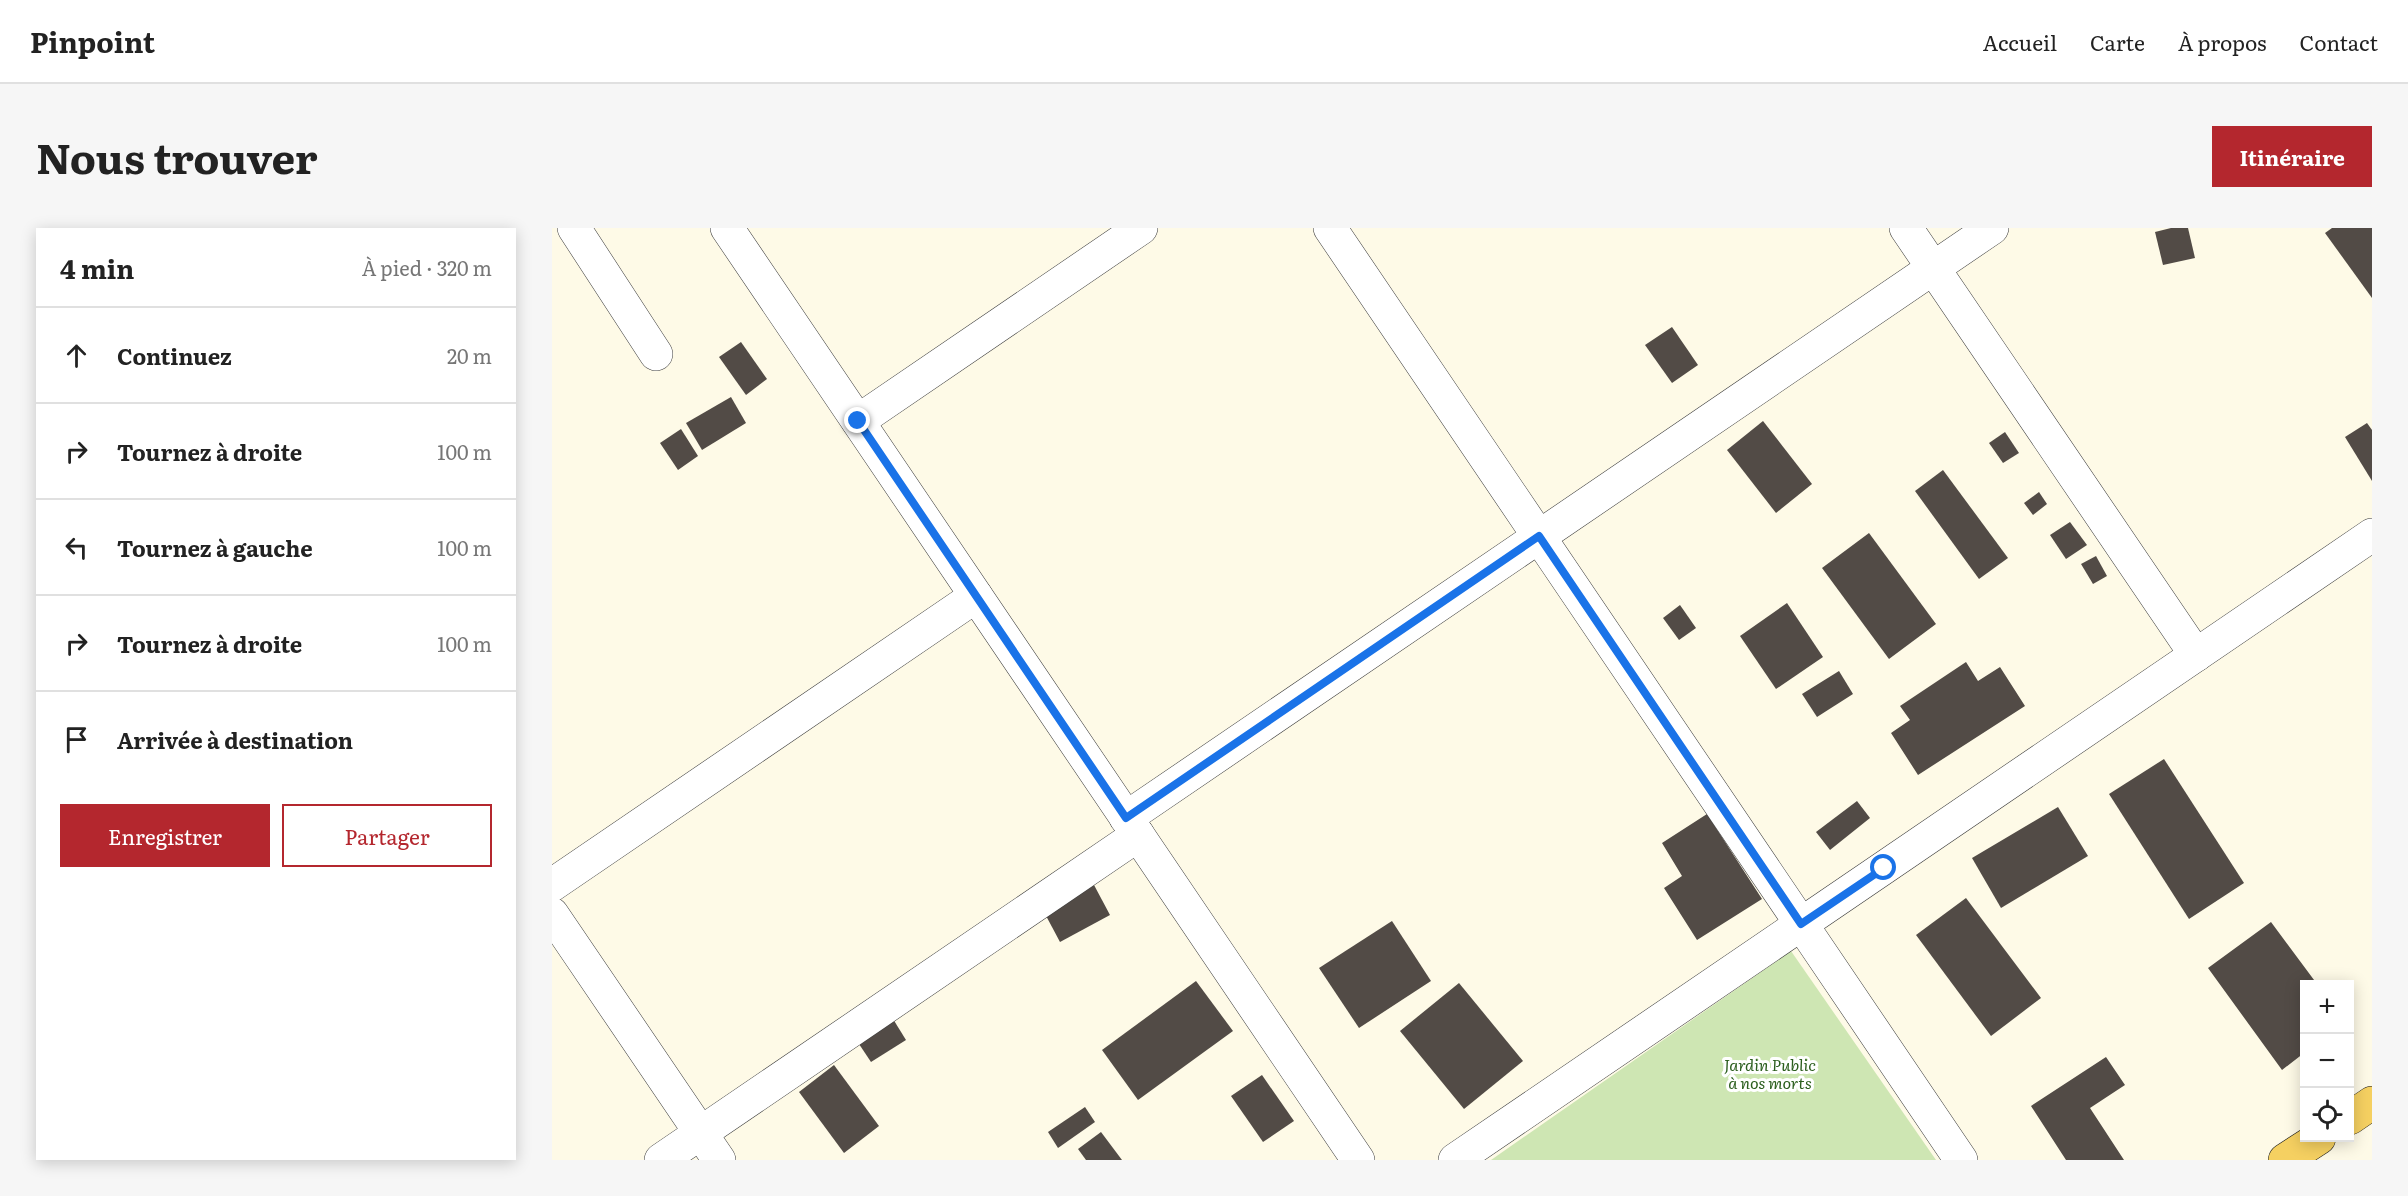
<!DOCTYPE html>
<html lang="fr">
<head>
<meta charset="utf-8">
<style>
  body { margin:0; font-family:Literata,serif; background:#f6f6f6; color:#222 }
  .controls { position:absolute; right:18px; bottom:18px; display:grid; overflow:hidden; border-radius:0px; box-shadow:0 3px 15px #0003 }
  .controls button { width:54px; height:54px; display:grid; place-items:center; padding:0; border:0; border-bottom:2px solid #e0e0e0; background:#fff; color:#222; font:30px sans-serif }
  .stop { position:absolute; width:18px; height:18px; margin:-14px; border:4px solid #1a73e8; border-radius:50%; background:#fff }
  .stop.end { background:#1a73e8; border-color:#fff; box-shadow:0 2px 6px #0008 }
  .list { margin:0; padding:0; list-style:none }
  h2 { display:flex; justify-content:space-between; align-items:center; height:78px; margin:0; padding:0 24px; font-size:26px }
  h2 small { font-size:20px; font-weight:400; color:#767676 }
  .list li { display:grid; grid-template-columns:39px 1fr auto; gap:18px; align-items:center; box-sizing:border-box; height:96px; padding:0 24px; border-top:2px solid #e0e0e0 }
  .list b { display:block; font-size:22px; white-space:nowrap }
  .list em { font-size:20px; font-style:normal; color:#767676 }
  .actions { display:flex; gap:12px; padding:18px 24px }
  .actions a { flex:1; padding:14px 0; border:2px solid #b4272e; border-radius:0px; text-align:center; font-size:21px; color:#b4272e }
  .actions .main { background:#b4272e; color:#fff }
  .icon { flex:none; width:33px; height:33px; fill:none; stroke:currentColor; stroke-width:2; stroke-linecap:round; stroke-linejoin:round }
  .map { position:relative; flex:none; width:1820px; height:932px; overflow:hidden; border-radius:0px }
  header { display:flex; align-items:center; gap:36px; box-sizing:border-box; height:84px; padding:0 30px; background:#fff; border-bottom:2px solid #e0e0e0 }
  header strong { font-size:28px }
  nav { display:flex; gap:33px; margin-inline-start:auto; font-size:21px }
  .intro { display:flex; align-items:center; justify-content:space-between; box-sizing:border-box; height:144px; padding:0 36px }
  h1 { margin:0; font-size:42px }
  .button { padding:15px 27px; border-radius:0px; background:#b4272e; color:#fff; font-size:21px; font-weight:700 }
  main { display:flex; gap:36px; padding:0 36px }
  aside { flex:1; background:#fff; border-radius:0px; box-shadow:0 3px 15px #0003 }
  .map>svg:first-child { display:block }
</style>
</head>
<body>
<header>
<strong>Pinpoint</strong>
<nav><a>Accueil</a><a>Carte</a><a>À propos</a><a>Contact</a></nav>
</header>
<div class="intro"><h1>Nous trouver</h1><a class="button">Itinéraire</a></div>
<main>
<aside>
<h2>4 min<small>À pied · 320 m</small></h2>
<ul class="list">
<li><svg class="icon" aria-label="ahead" viewBox="0 0 24 24"><path d="M12 20V5M6 11l6-6 6 6"/></svg><div><b>Continuez</b></div><em>20 m</em></li>
<li><svg class="icon" aria-label="right" viewBox="0 0 24 24"><path d="M7 20v-9h11M14 6l5 5-5 5"/></svg><div><b>Tournez à droite</b></div><em>100 m</em></li>
<li><svg class="icon" aria-label="left" viewBox="0 0 24 24"><path d="M17 20v-9H6M10 6l-5 5 5 5"/></svg><div><b>Tournez à gauche</b></div><em>100 m</em></li>
<li><svg class="icon" aria-label="right" viewBox="0 0 24 24"><path d="M7 20v-9h11M14 6l5 5-5 5"/></svg><div><b>Tournez à droite</b></div><em>100 m</em></li>
<li><svg class="icon" aria-label="arrive" viewBox="0 0 24 24"><path d="M6 21V4h12l-3 4 3 4H6"/></svg><div><b>Arrivée à destination</b></div></li>
</ul>
<div class="actions"><a class="main">Enregistrer</a><a>Partager</a></div>
</aside>
<div class="map">
<svg width="1820" height="932" viewBox="0 0 1820 932">
  <rect width="100%" height="100%" fill="#fefae7"/>
  <!-- green -->
  <polygon fill="#cee6b3" points="1239,723 1384,932 939,932"/>
  <!-- building -->
  <g fill="#524b46">
    <polygon points="1619,0 1636,0 1643,30 1611,37 1603,4"/>
    <polygon points="1780,0 1820,0 1820,70 1773,5"/>
    <polygon points="1120,99 1146,137 1120,155 1093,117"/>
    <polygon points="189,114 215,151 194,167 167,129"/>
    <polygon points="179,169 194,195 150,222 134,195"/>
    <polygon points="1211,193 1260,256 1224,285 1175,222"/>
    <polygon points="1815,195 1820,202 1820,253 1793,209"/>
    <polygon points="129,201 146,228 126,242 108,215"/>
    <polygon points="1453,204 1467,225 1451,235 1437,215"/>
    <polygon points="1391,242 1456,330 1427,351 1363,263"/>
    <polygon points="1487,264 1495,276 1481,287 1472,275"/>
    <polygon points="1518,294 1535,317 1514,331 1498,307"/>
    <polygon points="1317,305 1384,396 1337,431 1270,340"/>
    <polygon points="1544,328 1555,348 1541,356 1529,336"/>
    <polygon points="1235,375 1271,429 1224,461 1188,408"/>
    <polygon points="1128,377 1144,400 1127,412 1111,390"/>
    <polygon points="1414,434 1426,453 1448,439 1473,478 1366,547 1339,505 1358,492 1348,478"/>
    <polygon points="1287,443 1301,466 1265,489 1250,466"/>
    <polygon points="1612,531 1692,655 1637,691 1557,566"/>
    <polygon points="1305,573 1318,590 1278,622 1264,604"/>
    <polygon points="1506,579 1536,628 1449,680 1420,630"/>
    <polygon points="1155,586 1210,671 1145,712 1112,660 1130,648 1110,615"/>
    <polygon points="542,657 558,687 508,714 492,684"/>
    <polygon points="1414,670 1489,770 1439,808 1364,707"/>
    <polygon points="840,693 879,753 807,800 767,740"/>
    <polygon points="1719,694 1765,756 1752,756 1752,825 1730,842 1656,740"/>
    <polygon points="644,753 681,803 586,872 550,822"/>
    <polygon points="907,755 971,833 912,881 848,803"/>
    <polygon points="341,791 354,812 319,834 305,813"/>
    <polygon points="1554,829 1573,857 1538,880 1572,932 1514,932 1479,878"/>
    <polygon points="282,837 327,898 292,925 247,864"/>
    <polygon points="710,847 742,893 711,914 679,868"/>
    <polygon points="533,879 543,894 506,920 496,904"/>
    <polygon points="549,904 570,932 534,932 526,921"/>
  </g>
  <g fill="none" stroke-linecap="round" stroke-linejoin="round">
    <defs>
      <g id="minor">
        <polyline points="22,0 104,126"/>
        <polyline points="175,0 806,932"/>
        <polyline points="778,0 1409,932"/>
        <polyline points="1354,0 1644,427"/>
        <polyline points="306,193 589,0"/>
        <polyline points="574,590 1440,0"/>
        <polyline points="0,657 424,368"/>
        <polyline points="0,686 167,932"/>
        <polyline points="109,932 586,607"/>
        <polyline points="903,932 1820,307"/>
      </g>
      <g id="major">
        <polyline points="1798,890 1820,875"/>
        <polyline points="1733,932 1767,910"/>
      </g>
    </defs>
    <!-- minor casing -->
    <use href="#minor" stroke="#3d3d3d" stroke-width="34"/>
    <!-- major casing -->
    <use href="#major" stroke="#1b1b1b" stroke-width="34"/>
    <!-- minor -->
    <use href="#minor" stroke="#fff" stroke-width="33"/>
    <!-- major -->
    <use href="#major" stroke="#f5d061" stroke-width="33"/>
  </g>
  <g fill="none" stroke-linecap="round" stroke-linejoin="round">
    <!-- route -->
    <polyline stroke="#1a73e8" stroke-width="8" points="306,193 574,590 987,308 1249,696 1332,640"/>
  </g>
  <g text-anchor="middle" dominant-baseline="central" stroke-width="6" stroke-linejoin="round" paint-order="stroke">
    <!-- park labels -->
    <g font-size="16" font-style="italic" fill="#2b5e1d" stroke="#fff">
      <text x="1218" y="836">Jardin Public<tspan x="1218" dy="18">à nos morts</tspan></text>
    </g>
  </g>
</svg>
<div class="controls">
<button>+</button>
<button>−</button>
<button><svg class="icon" aria-label="locate" viewBox="0 0 24 24"><circle cx="12" cy="12" r="6"/><path d="M12 2v4M12 18v4M2 12h4M18 12h4"/></svg></button>
</div>
<div class="stop" style="left:1332px;top:640px"></div>
<div class="stop end" style="left:306px;top:193px"></div>
</div>
</main>
</body>
</html>
